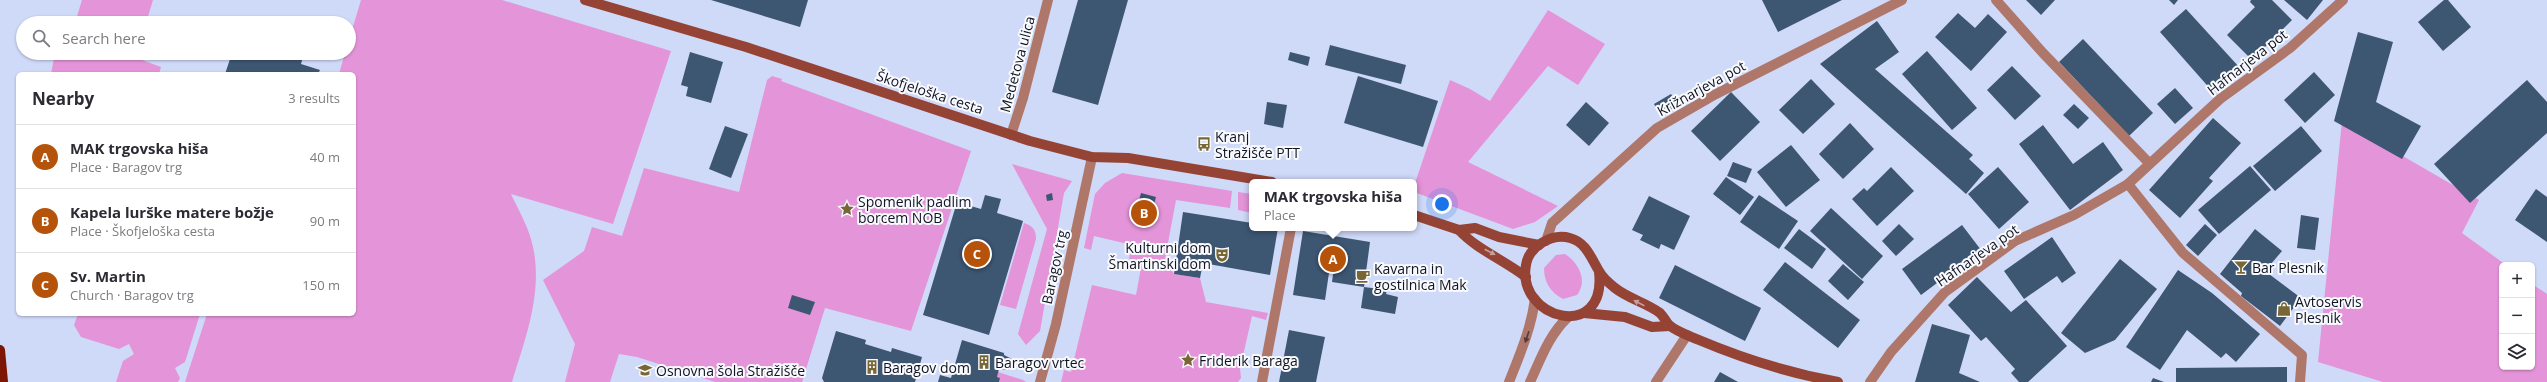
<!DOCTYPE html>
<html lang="en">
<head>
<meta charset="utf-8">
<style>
  body { margin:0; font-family:"Open Sans",sans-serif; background:#f7f7f7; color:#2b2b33 }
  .controls { position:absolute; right:12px; bottom:12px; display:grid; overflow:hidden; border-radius:6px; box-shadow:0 1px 3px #0004 }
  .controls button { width:36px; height:36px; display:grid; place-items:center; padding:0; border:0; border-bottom:1px solid #e1e1e2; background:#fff; color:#2b2b33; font:20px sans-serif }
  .you { position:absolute; left:1442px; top:204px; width:14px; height:14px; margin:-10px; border:3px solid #fff; border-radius:50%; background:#1a73e8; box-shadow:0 0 0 6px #1a73e833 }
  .badge { display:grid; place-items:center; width:26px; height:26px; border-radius:50%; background:#b45309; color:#fff; font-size:13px; font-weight:700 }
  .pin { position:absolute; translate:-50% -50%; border:2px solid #fff; box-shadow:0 1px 4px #0006 }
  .popup { position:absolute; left:1249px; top:179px; width:168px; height:52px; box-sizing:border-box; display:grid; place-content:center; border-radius:6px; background:#fff; filter:drop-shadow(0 1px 3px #0005); font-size:13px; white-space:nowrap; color:#7c7c81 }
  .popup b { font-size:15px; color:#2b2b33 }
  .popup::after { content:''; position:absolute; left:50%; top:100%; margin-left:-8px; border:8px solid transparent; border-top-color:#fff }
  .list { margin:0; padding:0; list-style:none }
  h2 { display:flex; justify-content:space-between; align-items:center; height:52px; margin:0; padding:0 16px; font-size:17px }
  h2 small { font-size:13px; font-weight:400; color:#7c7c81 }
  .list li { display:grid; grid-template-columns:26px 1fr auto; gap:12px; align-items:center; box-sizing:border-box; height:64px; padding:0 16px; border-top:1px solid #e1e1e2 }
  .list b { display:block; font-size:15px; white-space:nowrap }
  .list p { margin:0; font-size:13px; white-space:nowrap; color:#7c7c81 }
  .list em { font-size:13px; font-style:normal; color:#7c7c81 }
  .icon { flex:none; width:22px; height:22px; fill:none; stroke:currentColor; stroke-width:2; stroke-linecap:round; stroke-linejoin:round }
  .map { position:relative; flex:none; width:2547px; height:382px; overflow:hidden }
  .search { position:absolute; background:#fff; box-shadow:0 1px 3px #0004; left:16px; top:16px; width:340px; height:44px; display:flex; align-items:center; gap:10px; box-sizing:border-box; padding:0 14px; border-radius:22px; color:#7c7c81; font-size:15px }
  .panel { position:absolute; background:#fff; box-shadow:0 1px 3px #0004; left:16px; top:72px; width:340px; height:244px; border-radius:6px }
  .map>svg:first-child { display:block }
</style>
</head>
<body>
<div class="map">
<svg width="2547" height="382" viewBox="0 0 2547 382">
  <rect width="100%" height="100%" fill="#cfd9f8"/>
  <!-- green -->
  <g fill="#e494d9">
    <polygon points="82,0 153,0 146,23 75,23"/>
    <path d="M361,0H502L671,51L613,224L511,194C519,211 529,228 533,247C543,293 525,339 512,382H185L207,314H354V74H339L345,53H349V40Z"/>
    <polygon points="1548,10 1605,44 1578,85 1548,66 1468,162 1558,206 1535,222 1513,229 1414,192 1414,186 1450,80 1470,89 1490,101"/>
    <polygon points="55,53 123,53 161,67 159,74 51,74"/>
    <polygon points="772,76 782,79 781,81 971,151 911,331 825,308 802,382 715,382 637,357 619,354 610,382 565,382 575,344 543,280 584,251 592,227 622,236 644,168 739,192 767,80"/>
    <polygon points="2342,121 2479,200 2462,233 2506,265 2502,265 2502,367 2532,367 2532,284 2547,294 2547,382 2383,382 2318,362"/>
    <polygon points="1012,164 1072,181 1064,193 1040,331 1026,345 1018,334 1047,229"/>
    <polygon points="1122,173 1232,191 1230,208 1176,200 1165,259 1174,274 1200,278 1206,302 1268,313 1266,320 1252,316 1240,369 1241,378 1238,382 1061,382 1064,370 1071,372 1092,285 1136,295 1142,262 1129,259 1132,245 1094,236 1091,250 1084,248 1095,194 1105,183"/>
    <polygon points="1238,192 1252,194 1252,213 1238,210"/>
    <path d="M1024,223C1033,226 1036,230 1036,239L1016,309L1000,305Z"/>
    <path d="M1565,254C1579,263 1588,281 1577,295L1563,299C1550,292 1544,282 1544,268L1556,255Z"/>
    <polygon points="78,314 200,314 185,362 175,368 180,378 178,382 116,382 123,361 134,354 129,344 119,349 81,337 74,325"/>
    <polygon points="998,372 1023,380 1026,382 999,382 1000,378 997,377"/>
  </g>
  <!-- building -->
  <g fill="#3d5672">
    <polygon points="711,0 808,0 800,27"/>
    <polygon points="1078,0 1128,0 1098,105 1052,92"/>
    <polygon points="1762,0 1842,0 1778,32"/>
    <polygon points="2026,0 2055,0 2041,15"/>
    <polygon points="2169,0 2178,0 2174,5"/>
    <polygon points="2251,0 2272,0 2292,20 2252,60 2227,35 2255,7 2250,2"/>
    <polygon points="2284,0 2323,0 2307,20"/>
    <polygon points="2444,0 2448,0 2471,27 2443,51 2418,22"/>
    <polygon points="2186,9 2240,68 2213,92 2160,32"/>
    <polygon points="1958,13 1975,28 1988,14 2007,32 1971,71 1935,37"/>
    <polygon points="1877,21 1899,52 1875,69 1973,155 1969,159 1984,173 1966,194 1820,64"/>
    <polygon points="2358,32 2393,42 2376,102 2421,126 2402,159 2334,121"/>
    <polygon points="2083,39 2153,113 2129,136 2059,62"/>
    <polygon points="1330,45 1406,65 1401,84 1325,65"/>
    <polygon points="1927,51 1977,108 1952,130 1902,74"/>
    <polygon points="690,52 723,62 711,103 686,96 688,87 681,85"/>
    <polygon points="1290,52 1310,57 1308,66 1288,60"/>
    <polygon points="232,53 304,53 301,64 320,70 318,74 225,74"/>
    <polygon points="2012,66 2041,96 2015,120 1987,90"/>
    <polygon points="2314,72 2335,95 2305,123 2284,100"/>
    <polygon points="1358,76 1438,101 1423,147 1344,123"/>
    <polygon points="1811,79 1835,104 1803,134 1779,110"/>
    <polygon points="2527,80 2547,102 2547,133 2470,203 2434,164"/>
    <polygon points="2175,88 2193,108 2175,124 2157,104"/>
    <polygon points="1731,92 1760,122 1720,161 1691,131"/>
    <polygon points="1671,94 1678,105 1661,116 1654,104"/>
    <polygon points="1267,102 1287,105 1283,128 1264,124"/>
    <polygon points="1586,102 1609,123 1589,146 1566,125"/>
    <polygon points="2074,104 2089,118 2078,129 2063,115"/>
    <polygon points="2213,118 2241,143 2209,178 2213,181 2180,218 2149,190"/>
    <polygon points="1850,123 1874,149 1843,179 1819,154"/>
    <polygon points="2043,125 2073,164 2103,142 2123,170 2070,210 2019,144"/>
    <polygon points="725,126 748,134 731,178 709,169"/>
    <polygon points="2301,126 2322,151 2275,191 2253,166"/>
    <polygon points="1791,145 1820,180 1786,207 1757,172"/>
    <polygon points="1733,162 1752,169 1746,183 1727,176"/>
    <polygon points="2250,166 2271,190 2219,234 2198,210"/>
    <polygon points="1891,167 1914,191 1877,226 1852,199 1864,188 1867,191"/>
    <polygon points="1998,167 2029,202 1999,229 1968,194"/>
    <polygon points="1726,177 1754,197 1740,215 1713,194"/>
    <polygon points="2536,189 2547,197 2547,242 2515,220"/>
    <polygon points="1052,193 1053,200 1047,201 1046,195"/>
    <polygon points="1141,193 1156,197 1149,223 1134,219"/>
    <polygon points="985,195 1001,199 997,213 1023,221 989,335 923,315 957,202 981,209"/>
    <polygon points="1759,195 1798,221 1779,249 1740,222"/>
    <polygon points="1649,196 1690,216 1674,250 1661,244 1659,249 1640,240 1643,235 1632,230"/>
    <polygon points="1831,208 1883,256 1862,279 1810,231"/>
    <polygon points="1183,212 1252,223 1252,228 1278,228 1270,275 1203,263 1200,278 1174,274"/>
    <polygon points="2301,215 2319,218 2315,250 2297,248"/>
    <polygon points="1899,224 1914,239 1896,256 1882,241"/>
    <polygon points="2205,224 2217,235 2198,256 2186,245"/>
    <polygon points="1962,225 1981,250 1921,295 1902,269"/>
    <polygon points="1799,229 1826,249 1812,269 1784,248"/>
    <polygon points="2255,229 2282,251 2265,271 2301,298 2280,326 2241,296 2242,293 2220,274"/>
    <polygon points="1303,231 1370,242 1364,287 1332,282 1334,267 1330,266 1325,300 1293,295"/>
    <polygon points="2052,237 2076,273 2062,283 2057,276 2024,299 2004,271"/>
    <polygon points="2120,259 2157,289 2115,340 2085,353 2061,333"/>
    <polygon points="1785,262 1860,320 1838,348 1763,290"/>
    <polygon points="1843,264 1864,282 1848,300 1828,281"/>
    <polygon points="1675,265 1761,308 1745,341 1659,298"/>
    <polygon points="2178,270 2212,293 2260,334 2236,362 2226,353 2221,358 2187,330 2160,370 2126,347"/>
    <polygon points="1977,277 2011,312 2026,300 2067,346 2028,382 2019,382 2011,373 2015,369 1986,337 1981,341 1948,305"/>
    <polygon points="1364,287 1387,290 1386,294 1398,297 1395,314 1361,308"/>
    <polygon points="792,295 815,302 810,315 788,308"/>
    <polygon points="1932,324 1970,335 1959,373 1980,382 1915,382"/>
    <polygon points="1289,330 1325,337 1316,382 1279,382"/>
    <polygon points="836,331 866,340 865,344 891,352 892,348 922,357 915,382 824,382 822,378"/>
    <polygon points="962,340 1004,353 1004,355 1012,359 1012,367 1009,370 999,369 997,377 1000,378 999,382 938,382 940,375 951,378"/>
    <polygon points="2287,367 2287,382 2176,382 2176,368"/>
    <polygon points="1720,372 1738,382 1714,382"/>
    <polygon points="2153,378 2164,382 2151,382"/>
  </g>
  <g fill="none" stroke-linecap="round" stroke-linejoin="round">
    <!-- street -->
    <g stroke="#af766a" stroke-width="10">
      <polyline points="1996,0 2043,53 2149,163"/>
      <polyline points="1011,135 1023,98 1048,0"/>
      <polyline points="2128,184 2183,253 2302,355 2300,382"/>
      <polyline points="1546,241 1552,223 1657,128 1716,94 1902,0"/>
      <polyline points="1040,382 1056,324 1092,157"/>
      <polyline points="1262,382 1291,228"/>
      <path d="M1509,382C1520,354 1531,329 1535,299"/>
      <path d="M1530,382C1541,358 1549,335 1568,317"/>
      <polyline points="1656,382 1687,335"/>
      <polyline points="1870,382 1891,352 1945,292 2015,241 2074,215 2128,184 2220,99 2290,48 2343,0"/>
    </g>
    <!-- secondary -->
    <g stroke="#944335" stroke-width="10">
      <polyline points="585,0 746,47 1030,141 1092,157 1128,158 1272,182"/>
      <polyline points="1414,215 1459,230 1475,228 1499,237 1539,245"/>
      <path d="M1459,230C1476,249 1504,260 1526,277"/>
      <path d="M1599,272C1607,343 1516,319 1526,265C1529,246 1552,233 1570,238C1586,242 1591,258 1599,271C1602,277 1610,284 1615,288C1629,299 1647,303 1660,313C1664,317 1666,322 1669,325C1677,332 1690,336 1699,340C1744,359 1789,373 1838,382"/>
      <polyline points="1584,313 1625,317 1652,327 1670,326"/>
    </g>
    <!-- primary -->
    <polyline stroke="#7e1605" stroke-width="10" points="0,350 3,382"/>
  </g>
  <!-- one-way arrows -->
  <defs><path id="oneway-solid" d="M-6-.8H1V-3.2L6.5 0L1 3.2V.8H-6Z"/></defs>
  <g fill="#c69e9a">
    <use href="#oneway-solid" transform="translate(1490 252) rotate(28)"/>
    <use href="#oneway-solid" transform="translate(1639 303) rotate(-153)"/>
  </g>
  <use fill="#503b3e" href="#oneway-solid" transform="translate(1527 337) rotate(109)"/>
  <!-- icons -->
  <defs>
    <symbol id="bus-bare" viewBox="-9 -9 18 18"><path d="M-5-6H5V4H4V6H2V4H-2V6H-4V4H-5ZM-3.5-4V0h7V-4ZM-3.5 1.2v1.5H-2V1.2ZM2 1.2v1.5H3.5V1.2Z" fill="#786735" stroke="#f9fafe" stroke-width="2.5" paint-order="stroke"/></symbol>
    <symbol id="sight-bare" viewBox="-9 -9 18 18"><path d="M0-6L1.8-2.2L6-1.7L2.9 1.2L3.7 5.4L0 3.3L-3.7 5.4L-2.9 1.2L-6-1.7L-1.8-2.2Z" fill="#786735" stroke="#f9fafe" stroke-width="2.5" paint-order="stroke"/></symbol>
    <symbol id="theatre-bare" viewBox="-9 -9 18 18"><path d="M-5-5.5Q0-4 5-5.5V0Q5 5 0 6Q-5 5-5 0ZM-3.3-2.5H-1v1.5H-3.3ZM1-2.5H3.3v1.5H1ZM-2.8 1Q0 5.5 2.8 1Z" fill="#786735" stroke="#f9fafe" stroke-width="2.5" paint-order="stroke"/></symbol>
    <symbol id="bar-bare" viewBox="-9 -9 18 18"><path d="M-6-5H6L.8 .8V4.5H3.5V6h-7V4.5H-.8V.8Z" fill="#786735" stroke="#f9fafe" stroke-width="2.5" paint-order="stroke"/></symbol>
    <symbol id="cafe-bare" viewBox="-9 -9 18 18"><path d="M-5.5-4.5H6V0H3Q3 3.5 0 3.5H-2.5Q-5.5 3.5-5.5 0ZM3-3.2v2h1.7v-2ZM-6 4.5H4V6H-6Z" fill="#786735" stroke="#f9fafe" stroke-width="2.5" paint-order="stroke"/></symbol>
    <symbol id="shop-bare" viewBox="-9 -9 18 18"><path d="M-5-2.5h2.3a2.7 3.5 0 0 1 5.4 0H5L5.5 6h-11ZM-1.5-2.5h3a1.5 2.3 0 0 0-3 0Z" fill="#786735" stroke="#f9fafe" stroke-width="2.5" paint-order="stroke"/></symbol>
    <symbol id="building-bare" viewBox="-9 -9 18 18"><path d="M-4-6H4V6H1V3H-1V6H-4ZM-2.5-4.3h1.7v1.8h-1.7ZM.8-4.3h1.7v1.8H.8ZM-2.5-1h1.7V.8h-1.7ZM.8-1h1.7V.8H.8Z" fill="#786735" stroke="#f9fafe" stroke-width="2.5" paint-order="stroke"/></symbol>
    <symbol id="school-bare" viewBox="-9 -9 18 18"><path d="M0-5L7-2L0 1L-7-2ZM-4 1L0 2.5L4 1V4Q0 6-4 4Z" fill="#786735" stroke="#f9fafe" stroke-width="2.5" paint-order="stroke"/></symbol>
  </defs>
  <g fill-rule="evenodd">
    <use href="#bus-bare" x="1194" y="134" width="20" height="20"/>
    <use href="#sight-bare" x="837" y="199" width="20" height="20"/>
    <use href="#theatre-bare" x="1212" y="245" width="20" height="20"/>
    <use href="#bar-bare" x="2231" y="257" width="20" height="20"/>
    <use href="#cafe-bare" x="1353" y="266" width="20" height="20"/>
    <use href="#shop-bare" x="2274" y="299" width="20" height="20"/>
    <use href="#sight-bare" x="1178" y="350" width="20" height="20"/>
    <use href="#building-bare" x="974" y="352" width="20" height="20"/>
    <use href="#building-bare" x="862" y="357" width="20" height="20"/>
    <use href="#school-bare" x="635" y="360" width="20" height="20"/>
  </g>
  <g text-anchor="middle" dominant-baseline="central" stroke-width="4" stroke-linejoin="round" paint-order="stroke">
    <!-- street labels -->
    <g font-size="14" fill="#101421" stroke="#f9fafe">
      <text transform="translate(2247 62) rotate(-38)">Hafnarjeva pot</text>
      <text transform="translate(1017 64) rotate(-75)">Medetova ulica</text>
      <text transform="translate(1701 88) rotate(-29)">Križnarjeva pot</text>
      <text transform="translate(930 92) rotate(18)">Škofjeloška cesta</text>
      <text transform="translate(1977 255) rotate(-35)">Hafnarjeva pot</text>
      <text transform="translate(1054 267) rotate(-78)">Baragov trg</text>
    </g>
    <!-- poi labels -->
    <g font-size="14" fill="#101421" stroke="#f9fafe" text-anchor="start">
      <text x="1215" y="136">Kranj<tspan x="1215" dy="16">Stražišče PTT</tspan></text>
      <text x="858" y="201">Spomenik padlim<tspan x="858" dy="16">borcem NOB</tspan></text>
      <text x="1211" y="247" text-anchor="end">Kulturni dom<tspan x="1211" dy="16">Šmartinski dom</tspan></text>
      <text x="2252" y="267">Bar Plesnik</text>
      <text x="1374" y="268">Kavarna in<tspan x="1374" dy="16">gostilnica Mak</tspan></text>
      <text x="2295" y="301">Avtoservis<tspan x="2295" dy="16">Plesnik</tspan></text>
      <text x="1199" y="360">Friderik Baraga</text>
      <text x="995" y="362">Baragov vrtec</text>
      <text x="883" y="367">Baragov dom</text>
      <text x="656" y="370">Osnovna šola Stražišče</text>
    </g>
  </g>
</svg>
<div class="controls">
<button>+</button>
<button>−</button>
<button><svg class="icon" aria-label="layers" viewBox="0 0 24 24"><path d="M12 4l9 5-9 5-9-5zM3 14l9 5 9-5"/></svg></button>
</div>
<div class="you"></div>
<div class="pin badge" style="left:1333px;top:259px">A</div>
<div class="popup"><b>MAK trgovska hiša</b>Place</div>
<div class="pin badge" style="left:1144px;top:213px">B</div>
<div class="pin badge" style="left:977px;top:254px">C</div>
<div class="search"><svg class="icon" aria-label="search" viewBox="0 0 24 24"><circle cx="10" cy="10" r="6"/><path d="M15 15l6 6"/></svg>Search here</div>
<section class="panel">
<h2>Nearby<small>3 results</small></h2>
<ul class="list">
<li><span class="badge">A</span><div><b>MAK trgovska hiša</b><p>Place · Baragov trg</p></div><em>40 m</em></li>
<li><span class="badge">B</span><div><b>Kapela lurške matere božje</b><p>Place · Škofjeloška cesta</p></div><em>90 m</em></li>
<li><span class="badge">C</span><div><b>Sv. Martin</b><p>Church · Baragov trg</p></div><em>150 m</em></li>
</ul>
</section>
</div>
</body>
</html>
